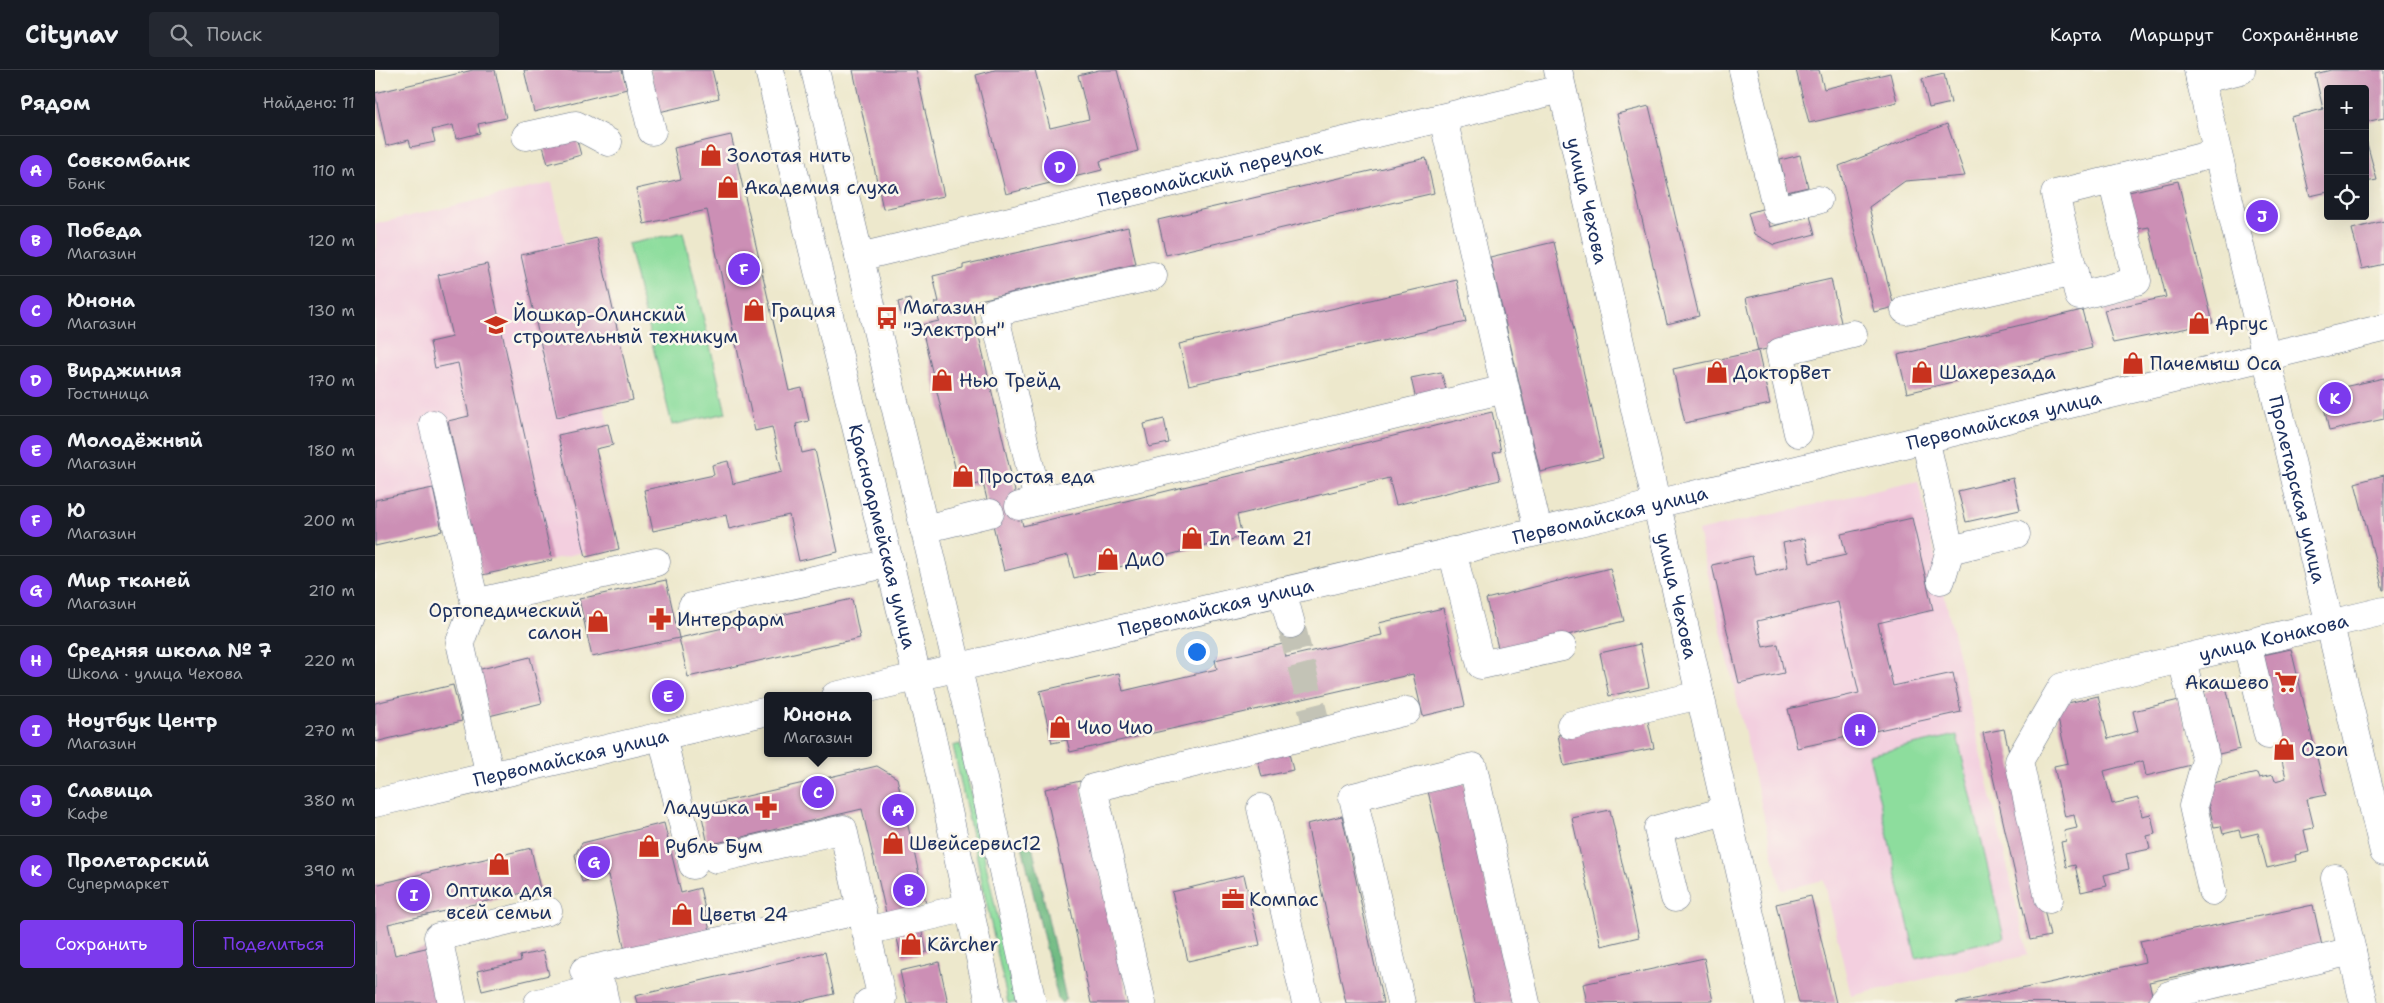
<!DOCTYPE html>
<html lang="ru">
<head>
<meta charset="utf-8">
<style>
  body { margin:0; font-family:"Shantell Sans",sans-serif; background:#242831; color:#f1f3f6 }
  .controls { position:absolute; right:15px; top:15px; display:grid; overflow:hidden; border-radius:5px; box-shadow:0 5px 20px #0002 }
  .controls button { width:45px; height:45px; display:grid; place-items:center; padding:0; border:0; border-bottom:1px solid #363941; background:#171b24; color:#f1f3f6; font:25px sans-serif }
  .you { position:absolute; left:821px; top:581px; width:18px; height:18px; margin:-12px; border:4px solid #fff; border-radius:50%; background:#1a73e8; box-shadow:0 0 0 8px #1a73e833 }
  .badge { display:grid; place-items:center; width:32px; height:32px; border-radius:50%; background:#7c3aed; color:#fff; font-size:16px; font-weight:700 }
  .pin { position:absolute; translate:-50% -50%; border:2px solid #fff; box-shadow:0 1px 5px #0006 }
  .popup { position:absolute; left:389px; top:622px; width:108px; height:65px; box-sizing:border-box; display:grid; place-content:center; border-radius:5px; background:#171b24; filter:drop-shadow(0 1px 4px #0005); font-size:16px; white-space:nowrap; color:#9ea1a6 }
  .popup b { font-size:19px; color:#f1f3f6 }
  .popup::after { content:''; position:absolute; left:50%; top:100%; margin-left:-10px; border:10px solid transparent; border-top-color:#171b24 }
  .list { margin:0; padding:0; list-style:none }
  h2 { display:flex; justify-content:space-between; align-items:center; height:65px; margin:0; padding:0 20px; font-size:21px }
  h2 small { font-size:16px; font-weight:400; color:#9ea1a6 }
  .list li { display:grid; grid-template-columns:32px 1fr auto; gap:15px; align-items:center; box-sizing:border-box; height:70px; padding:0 20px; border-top:1px solid #363941 }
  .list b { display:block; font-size:19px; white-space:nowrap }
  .list p { margin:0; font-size:16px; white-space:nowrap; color:#9ea1a6 }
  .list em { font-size:16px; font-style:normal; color:#9ea1a6 }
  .actions { display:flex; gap:10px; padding:15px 20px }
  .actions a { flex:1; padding:11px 0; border:1px solid #7c3aed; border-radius:5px; text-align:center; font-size:18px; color:#7c3aed }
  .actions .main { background:#7c3aed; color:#fff }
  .icon { flex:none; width:28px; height:28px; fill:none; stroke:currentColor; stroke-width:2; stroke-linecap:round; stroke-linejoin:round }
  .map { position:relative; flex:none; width:2009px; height:933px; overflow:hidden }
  header { display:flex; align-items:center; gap:30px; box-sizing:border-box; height:70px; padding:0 25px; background:#171b24; border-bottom:1px solid #363941 }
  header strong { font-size:24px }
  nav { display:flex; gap:28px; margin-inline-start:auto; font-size:18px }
  .search { width:350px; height:45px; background:#242831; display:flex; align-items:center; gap:12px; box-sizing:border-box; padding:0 18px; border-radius:5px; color:#9ea1a6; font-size:19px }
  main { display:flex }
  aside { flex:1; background:#171b24 }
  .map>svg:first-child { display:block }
</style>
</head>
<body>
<header>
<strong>Citynav</strong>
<div class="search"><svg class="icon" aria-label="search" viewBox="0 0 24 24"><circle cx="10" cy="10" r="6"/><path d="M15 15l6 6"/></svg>Поиск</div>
<nav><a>Карта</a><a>Маршрут</a><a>Сохранённые</a></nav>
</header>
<main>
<aside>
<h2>Рядом<small>Найдено: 11</small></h2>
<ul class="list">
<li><span class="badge">A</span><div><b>Совкомбанк</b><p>Банк</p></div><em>110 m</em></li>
<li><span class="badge">B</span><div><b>Победа</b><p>Магазин</p></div><em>120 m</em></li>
<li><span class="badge">C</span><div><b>Юнона</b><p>Магазин</p></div><em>130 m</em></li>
<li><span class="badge">D</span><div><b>Вирджиния</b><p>Гостиница</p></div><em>170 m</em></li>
<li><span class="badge">E</span><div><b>Молодёжный</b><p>Магазин</p></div><em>180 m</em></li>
<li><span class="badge">F</span><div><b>Ю</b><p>Магазин</p></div><em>200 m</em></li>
<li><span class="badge">G</span><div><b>Мир тканей</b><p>Магазин</p></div><em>210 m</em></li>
<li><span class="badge">H</span><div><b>Средняя школа № 7</b><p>Школа · улица Чехова</p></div><em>220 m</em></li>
<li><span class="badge">I</span><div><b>Ноутбук Центр</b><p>Магазин</p></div><em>270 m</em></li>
<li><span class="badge">J</span><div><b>Славица</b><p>Кафе</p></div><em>380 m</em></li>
<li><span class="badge">K</span><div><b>Пролетарский</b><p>Супермаркет</p></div><em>390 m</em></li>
</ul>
<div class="actions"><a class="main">Сохранить</a><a>Поделиться</a></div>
</aside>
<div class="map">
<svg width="2009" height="933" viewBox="0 0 2009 933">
  <rect width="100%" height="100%" fill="#fbf7ec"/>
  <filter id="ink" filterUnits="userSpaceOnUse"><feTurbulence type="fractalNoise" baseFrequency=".02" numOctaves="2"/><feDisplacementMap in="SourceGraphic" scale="10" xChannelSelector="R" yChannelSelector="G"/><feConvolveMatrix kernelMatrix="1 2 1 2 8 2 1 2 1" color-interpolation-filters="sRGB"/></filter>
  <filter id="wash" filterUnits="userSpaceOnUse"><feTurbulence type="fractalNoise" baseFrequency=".0096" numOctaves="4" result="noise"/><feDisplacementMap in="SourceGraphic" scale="20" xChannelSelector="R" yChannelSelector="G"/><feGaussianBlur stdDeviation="1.12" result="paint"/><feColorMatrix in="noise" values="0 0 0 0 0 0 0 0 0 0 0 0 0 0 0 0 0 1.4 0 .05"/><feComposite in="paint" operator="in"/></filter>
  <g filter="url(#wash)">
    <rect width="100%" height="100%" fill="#ede8cc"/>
    <!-- built -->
    <g fill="#f3cfdf">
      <polygon points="177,113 190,175 222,168 258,330 229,336 238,375 221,379 244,479 211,487 210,482 107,505 96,455 0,476 0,179 2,179 0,154"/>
      <polygon points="1543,411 1653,885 1476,926 1449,810 1406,820 1323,461"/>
    </g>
    <!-- green -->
    <g fill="#8ddd9d" stroke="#54867e">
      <polygon points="308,162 351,343 297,355 253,174"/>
      <polygon points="1582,665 1629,868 1541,888 1494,685"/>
      <polygon points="585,674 641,933 633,933 578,676"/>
    </g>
    <!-- forest -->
    <polygon fill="#72bc84" stroke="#467671" points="649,764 655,767 691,929 687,933 683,929 646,771"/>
    <g id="blocks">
      <!-- building -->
      <g fill="#cc8fb5">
        <polygon points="98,0 120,0 131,48 103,54 105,63 81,69 78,55 57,60 60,72 36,77 34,70 11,76 0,23"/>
        <polygon points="149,0 247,0 252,19 159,42"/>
        <polygon points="275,0 337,0 344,28 284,42"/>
        <polygon points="478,0 541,0 569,126 508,139"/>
        <polygon points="620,0 660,0 675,58 714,49 703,5 724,0 742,0 763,81 725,91 727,100 631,124 601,5"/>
        <polygon points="1421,0 1444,0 1449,19 1515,3 1522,32 1434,53"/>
        <polygon points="1956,0 2009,0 2009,48 1990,52 1990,19 1953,19 1953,122 1935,126 1916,47 1948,39 1940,4"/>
        <polygon points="1569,4 1576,33 1554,38 1547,9"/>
        <polygon points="1274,36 1324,246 1292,254 1242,44"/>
        <polygon points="1572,54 1590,106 1530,111 1494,137 1519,237 1499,242 1464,96"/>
        <polygon points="356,65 414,321 427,318 434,351 421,354 427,383 440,380 463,482 424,491 414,445 354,459 351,445 278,461 269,420 339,405 337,395 353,391 358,414 407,402 397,357 380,361 332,140 269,154 261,119 306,109 299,78"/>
        <polygon points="1990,66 2002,110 1990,112"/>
        <polygon points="201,67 206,85 173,94 168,76"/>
        <polygon points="1425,85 1433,117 1412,122 1405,90"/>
        <polygon points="1051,88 1059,123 791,185 783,150"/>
        <polygon points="1803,111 1838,253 1738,273 1729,240 1791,227 1774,157 1763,159 1754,122"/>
        <polygon points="1390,138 1395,157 1435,146 1440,164 1399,175 1379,164 1373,143"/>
        <polygon points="2009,151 2009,194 1987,199 1977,159"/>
        <polygon points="753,157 761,194 596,232 648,456 1117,342 1126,381 1118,383 1125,410 1021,435 1014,408 862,445 867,467 699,508 693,485 629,501 608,413 585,418 546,255 564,251 560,232 564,232 558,206 588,199 588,195"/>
        <polygon points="222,168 258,330 182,347 146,185"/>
        <polygon points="1179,172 1228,388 1165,402 1115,187"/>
        <polygon points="112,194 177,490 107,505 73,351 94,346 83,293 60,298 55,272 77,267 63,205"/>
        <polygon points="1456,209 1468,261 1383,281 1395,334 1310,353 1298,299 1383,281 1371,228"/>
        <polygon points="1082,210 1091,252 814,315 804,274"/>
        <polygon points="535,229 538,243 526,245 523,232"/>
        <polygon points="1707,240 1717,278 1532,323 1523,285"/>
        <polygon points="1066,302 1071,319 1041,330 1036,308"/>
        <polygon points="2009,308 2009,349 1954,361 1946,322"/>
        <polygon points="789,349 794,373 774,377 769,354"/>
        <polygon points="233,354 238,375 221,379 244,479 211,487 183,365"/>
        <polygon points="2009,405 2009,520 2008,520 1980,413"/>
        <polygon points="1638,408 1645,440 1591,452 1583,421"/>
        <polygon points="58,418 67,461 0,476 0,430"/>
        <polygon points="1537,448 1558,540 1503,553 1518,616 1578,603 1586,642 1422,678 1413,639 1484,623 1463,532 1382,551 1388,577 1403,574 1409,603 1364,613 1337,495 1377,486 1381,505 1413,497 1408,473 1430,468 1435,493 1471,485 1466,464"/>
        <polygon points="1235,498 1249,551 1124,582 1111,529"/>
        <polygon points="291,510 304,568 217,587 204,529"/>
        <polygon points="477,529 485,568 313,607 304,568"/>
        <polygon points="1068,538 1090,636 1048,646 1038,604 695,682 692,670 677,673 665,621 744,603 748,621 842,599 840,590 908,574 911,587 1007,565 1004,553"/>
        <polygon points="1265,574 1274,617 1234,626 1225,583"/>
        <polygon points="1916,579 1951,725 1932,729 1939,758 1929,760 1934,782 1920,785 1921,791 1892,798 1883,763 1866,767 1864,760 1848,764 1846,756 1839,757 1829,715 1882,703 1884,708 1898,705 1900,711 1911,708 1883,586"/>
        <polygon points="155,587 167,633 114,646 102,600"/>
        <polygon points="78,615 87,651 0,672 0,633"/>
        <polygon points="1851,616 1865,679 1844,684 1829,621"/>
        <polygon points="300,620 302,629 285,633 283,624"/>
        <polygon points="1723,626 1733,669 1763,661 1758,641 1804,630 1820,694 1771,706 1768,691 1729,701 1737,734 1763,728 1767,746 1776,744 1780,764 1772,766 1775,779 1751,784 1754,799 1729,805 1732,816 1706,822 1700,795 1691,797 1686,772 1691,771 1689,761 1702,758 1699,745 1690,747 1679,696 1693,693 1680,636"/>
        <polygon points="1272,647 1279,678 1189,696 1183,665"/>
        <polygon points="1629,659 1675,866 1655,870 1608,663"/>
        <polygon points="912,675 918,700 887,707 881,683"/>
        <polygon points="502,696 522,708 551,834 511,843 487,739 333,775 325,737"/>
        <polygon points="705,711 754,933 716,933 670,719"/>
        <polygon points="1089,713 1137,933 1100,933 1053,721"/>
        <polygon points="1235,740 1264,867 1226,876 1197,748"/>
        <polygon points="967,746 1008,933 971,933 932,754"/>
        <polygon points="289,753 306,823 325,818 336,865 251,885 233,805 207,812 200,785 207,773"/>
        <polygon points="156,778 165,819 13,854 20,885 59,876 72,933 0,933 0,815"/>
        <polygon points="869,805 885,875 813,891 797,822"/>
        <polygon points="1436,826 1461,933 1424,933 1401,834"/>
        <polygon points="1938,835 1947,876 1774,912 1779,932 1581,933 1770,892 1765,871"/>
        <polygon points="546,859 552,882 527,888 521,865"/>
        <polygon points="168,881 174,905 107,921 102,901 146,891 145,886"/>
        <polygon points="450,882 459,924 420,933 262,933 260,926"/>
        <polygon points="1329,888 1338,931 1212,933 1208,914"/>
        <polygon points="564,892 573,933 532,933 525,901"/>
      </g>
    </g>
  </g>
  <g filter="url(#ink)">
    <use href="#blocks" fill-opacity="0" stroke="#647084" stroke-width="1"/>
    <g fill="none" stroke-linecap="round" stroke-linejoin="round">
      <!-- minor-tunnel -->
      <polyline stroke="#c3c3b6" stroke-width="28" stroke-dasharray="28 14" stroke-linecap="butt" points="916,554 943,662"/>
      <defs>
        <g id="minor">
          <polyline points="262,0 277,61"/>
          <path id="s1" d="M1183,0L1395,933"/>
          <polyline points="1368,0 1402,140 1443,130"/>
          <path id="s2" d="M1823,0L2009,782"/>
          <polyline points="1825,10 1866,0"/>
          <polyline points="1068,48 1163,461"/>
          <polyline points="151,66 201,55 233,72"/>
          <polyline points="1737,110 1680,124 1704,226 1762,211 1737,110 1842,83"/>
          <path id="s3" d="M484,187L1187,19"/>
          <polyline points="1530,240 1699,202"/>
          <polyline points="58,354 100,533"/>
          <polyline points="1423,363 1405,282 1478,264"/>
          <polyline points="1550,368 1575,480 1566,510"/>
          <polyline points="663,431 619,242 778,206"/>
          <polyline points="644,436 1130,319"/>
          <polyline points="549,459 615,443"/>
          <polyline points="1575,480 1641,464"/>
          <polyline points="1077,481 1106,595 1187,577"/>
          <polyline points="907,521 916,554"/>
          <polyline points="317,537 515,493"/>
          <polyline points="1872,573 1893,665"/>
          <polyline points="1807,589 1831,690 1818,736 1837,821"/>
          <polyline points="1196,655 1325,625"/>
          <polyline points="287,666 318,795"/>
          <polyline points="115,706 85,572 100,533 281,492"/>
          <polyline points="886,738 931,933"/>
          <polyline points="341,789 468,759 491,861 594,837"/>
          <polyline points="1960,808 1989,933"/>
          <polyline points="1300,828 1283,759 1351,741"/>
          <path id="s4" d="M1674,829L1644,691L1687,617L2009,541"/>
          <polyline points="491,861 507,929 493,933"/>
          <polyline points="209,901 487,840"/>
          <polyline points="77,933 63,867 173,841"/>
          <polyline points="163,933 227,918 230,933"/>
          <polyline points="767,933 718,718 1032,641"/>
          <polyline points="1026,933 978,727 1098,697 1151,933"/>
          <polyline points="1787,933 1794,925 1977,881"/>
        </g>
        <g id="major">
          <path id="s5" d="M394,0L555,659L615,933"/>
          <polyline points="440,0 595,650 657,933"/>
          <path id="s6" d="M460,626L1256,440L2009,258"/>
          <path id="s7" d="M0,733L393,641"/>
        </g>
      </defs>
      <!-- minor casing -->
      <use href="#minor" stroke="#647084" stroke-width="29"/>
      <!-- major casing -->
      <use href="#major" stroke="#647084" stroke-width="29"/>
      <!-- minor -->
      <use href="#minor" stroke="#fff" stroke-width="28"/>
      <!-- major -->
      <use href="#major" stroke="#fff" stroke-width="28"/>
    </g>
  </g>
  <!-- icons -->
  <defs>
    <symbol id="shop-bare" viewBox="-9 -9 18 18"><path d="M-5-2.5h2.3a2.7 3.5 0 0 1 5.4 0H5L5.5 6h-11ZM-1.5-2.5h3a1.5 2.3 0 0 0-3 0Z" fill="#c8321e" stroke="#fbf7ec" stroke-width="2.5" paint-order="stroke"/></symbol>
    <symbol id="bus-bare" viewBox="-9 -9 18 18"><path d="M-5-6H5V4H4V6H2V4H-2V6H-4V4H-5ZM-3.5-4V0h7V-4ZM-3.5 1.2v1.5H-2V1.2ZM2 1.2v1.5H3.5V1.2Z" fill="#c8321e" stroke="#fbf7ec" stroke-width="2.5" paint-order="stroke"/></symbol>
    <symbol id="university-bare" viewBox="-9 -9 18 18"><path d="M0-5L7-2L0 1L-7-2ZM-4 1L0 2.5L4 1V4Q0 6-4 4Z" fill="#c8321e" stroke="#fbf7ec" stroke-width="2.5" paint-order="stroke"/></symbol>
    <symbol id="pharmacy-bare" viewBox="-9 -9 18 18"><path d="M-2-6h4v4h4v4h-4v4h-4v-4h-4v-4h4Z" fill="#c8321e" stroke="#fbf7ec" stroke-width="2.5" paint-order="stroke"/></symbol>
    <symbol id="supermarket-bare" viewBox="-9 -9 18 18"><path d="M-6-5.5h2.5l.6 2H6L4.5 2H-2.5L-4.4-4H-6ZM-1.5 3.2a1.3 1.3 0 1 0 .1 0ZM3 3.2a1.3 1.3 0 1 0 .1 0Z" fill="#c8321e" stroke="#fbf7ec" stroke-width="2.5" paint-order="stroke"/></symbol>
    <symbol id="office-bare" viewBox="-9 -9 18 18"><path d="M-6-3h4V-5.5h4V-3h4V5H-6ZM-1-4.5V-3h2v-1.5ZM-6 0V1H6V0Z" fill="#c8321e" stroke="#fbf7ec" stroke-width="2.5" paint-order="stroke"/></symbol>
  </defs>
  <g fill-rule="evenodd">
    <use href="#shop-bare" x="320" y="69" width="32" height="32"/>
    <use href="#shop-bare" x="337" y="101" width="32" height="32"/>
    <use href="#shop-bare" x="363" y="224" width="32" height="32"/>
    <use href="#bus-bare" x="496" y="232" width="32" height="32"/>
    <use href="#shop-bare" x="1808" y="237" width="32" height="32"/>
    <use href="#university-bare" x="105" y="239" width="32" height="32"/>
    <use href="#shop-bare" x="1742" y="277" width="32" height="32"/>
    <use href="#shop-bare" x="1326" y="286" width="32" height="32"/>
    <use href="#shop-bare" x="1531" y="286" width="32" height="32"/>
    <use href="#shop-bare" x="551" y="294" width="32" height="32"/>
    <use href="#shop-bare" x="572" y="390" width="32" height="32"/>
    <use href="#shop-bare" x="801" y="452" width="32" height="32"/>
    <use href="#shop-bare" x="717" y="473" width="32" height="32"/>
    <use href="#pharmacy-bare" x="269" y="533" width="32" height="32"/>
    <use href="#shop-bare" x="207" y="535" width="32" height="32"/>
    <use href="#supermarket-bare" x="1895" y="596" width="32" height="32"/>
    <use href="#shop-bare" x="669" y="641" width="32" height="32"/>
    <use href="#shop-bare" x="1893" y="663" width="32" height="32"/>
    <use href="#pharmacy-bare" x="375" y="721" width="32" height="32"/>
    <use href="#shop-bare" x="502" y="757" width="32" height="32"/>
    <use href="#shop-bare" x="258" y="760" width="32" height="32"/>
    <use href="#shop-bare" x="108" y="778" width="32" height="32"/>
    <use href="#office-bare" x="842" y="813" width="32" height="32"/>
    <use href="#shop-bare" x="291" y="828" width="32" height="32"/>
    <use href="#shop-bare" x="520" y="858" width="32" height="32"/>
  </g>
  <g text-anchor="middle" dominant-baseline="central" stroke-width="5" stroke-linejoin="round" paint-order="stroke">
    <!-- poi labels -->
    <g font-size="19" fill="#1b2f5e" stroke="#fbf7ec" text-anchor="start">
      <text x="352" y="85">Золотая нить</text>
      <text x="369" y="117">Академия слуха</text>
      <text x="528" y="237">Магазин<tspan x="528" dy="22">"Электрон"</tspan></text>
      <text x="396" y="240">Грация</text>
      <text x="138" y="244">Йошкар-Олинский<tspan x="138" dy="22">строительный техникум</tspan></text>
      <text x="1840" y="253">Аргус</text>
      <text x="1775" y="293">Пачемыш Оса</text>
      <text x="1358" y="302">ДокторВет</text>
      <text x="1564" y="302">Шахерезада</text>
      <text x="584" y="310">Нью Трейд</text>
      <text x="604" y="406">Простая еда</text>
      <text x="834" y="468">In Team 21</text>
      <text x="750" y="489">ДиО</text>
      <text x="207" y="540" text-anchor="end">Ортопедический<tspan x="207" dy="22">салон</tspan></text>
      <text x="302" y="549">Интерфарм</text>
      <text x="1894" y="612" text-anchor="end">Акашево</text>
      <text x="702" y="657">Чио Чио</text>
      <text x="1926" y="679">Ozon</text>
      <text x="374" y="737" text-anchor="end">Ладушка</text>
      <text x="534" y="773">Швейсервис12</text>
      <text x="290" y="776">Рубль Бум</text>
      <text x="124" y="820" text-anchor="middle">Оптика для<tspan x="124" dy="22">всей семьи</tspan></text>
      <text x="874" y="829">Компас</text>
      <text x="324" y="844">Цветы 24</text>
      <text x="552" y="874">Kärcher</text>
    </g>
    <!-- street labels -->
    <g font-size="19" fill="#1b2f5e" stroke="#fbf7ec">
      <text stroke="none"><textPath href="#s3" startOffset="361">Первомайский переулок</textPath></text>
      <text stroke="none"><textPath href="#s1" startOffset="134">улица Чехова</textPath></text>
      <text stroke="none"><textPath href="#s6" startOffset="1201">Первомайская улица</textPath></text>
      <text stroke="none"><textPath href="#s2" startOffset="431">Пролетарская улица</textPath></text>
      <text stroke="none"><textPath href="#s6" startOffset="796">Первомайская улица</textPath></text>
      <text stroke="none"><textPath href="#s5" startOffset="480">Красноармейская улица</textPath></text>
      <text stroke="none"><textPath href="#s1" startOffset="539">улица Чехова</textPath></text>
      <text stroke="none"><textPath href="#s6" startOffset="391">Первомайская улица</textPath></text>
      <text stroke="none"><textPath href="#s4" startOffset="444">улица Конакова</textPath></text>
      <text stroke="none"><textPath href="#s7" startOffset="201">Первомайская улица</textPath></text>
    </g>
  </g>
</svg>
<div class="controls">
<button>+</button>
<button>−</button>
<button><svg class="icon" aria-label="locate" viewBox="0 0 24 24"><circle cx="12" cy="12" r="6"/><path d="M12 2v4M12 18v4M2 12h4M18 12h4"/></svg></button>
</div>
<div class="you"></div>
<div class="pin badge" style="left:523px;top:740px">A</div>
<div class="pin badge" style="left:534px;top:820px">B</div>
<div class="pin badge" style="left:443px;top:722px">C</div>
<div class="popup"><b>Юнона</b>Магазин</div>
<div class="pin badge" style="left:685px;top:97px">D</div>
<div class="pin badge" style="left:293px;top:626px">E</div>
<div class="pin badge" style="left:369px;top:199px">F</div>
<div class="pin badge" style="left:219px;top:792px">G</div>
<div class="pin badge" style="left:1485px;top:660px">H</div>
<div class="pin badge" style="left:39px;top:825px">I</div>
<div class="pin badge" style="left:1887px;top:146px">J</div>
<div class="pin badge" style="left:1960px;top:328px">K</div>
</div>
</main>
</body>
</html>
